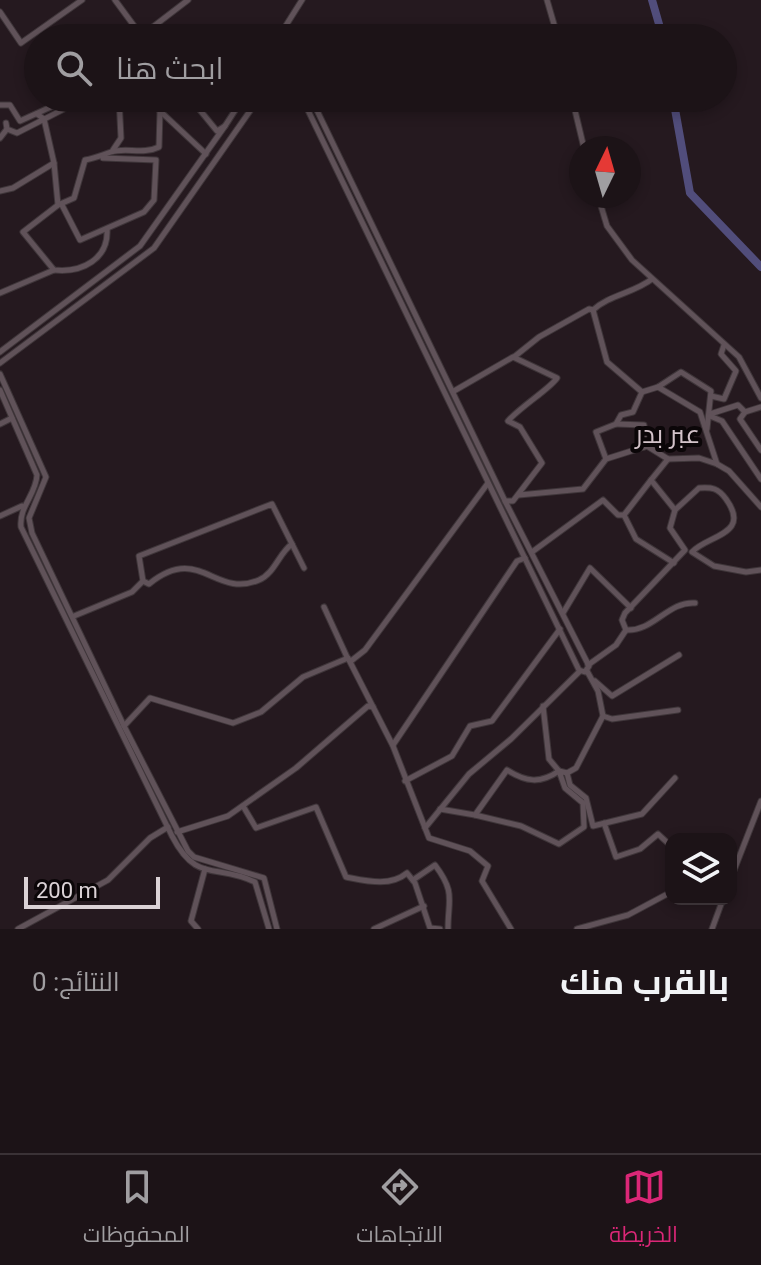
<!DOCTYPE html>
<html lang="ar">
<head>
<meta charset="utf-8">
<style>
  body { margin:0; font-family:Roboto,Cairo,sans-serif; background:#292024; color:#f1f3f6; direction:rtl }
  .controls { position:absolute; right:24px; bottom:24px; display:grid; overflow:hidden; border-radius:16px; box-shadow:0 4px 12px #0003 }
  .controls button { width:72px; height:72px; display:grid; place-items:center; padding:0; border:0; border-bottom:2px solid #3a3236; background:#1c1317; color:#f1f3f6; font:40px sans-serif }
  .compass { position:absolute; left:569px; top:136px; width:72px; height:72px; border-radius:50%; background:#1c1317; box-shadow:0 4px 12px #0003; rotate:5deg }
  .scale { position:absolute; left:24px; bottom:20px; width:136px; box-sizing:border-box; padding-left:8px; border:4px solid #dbd2d6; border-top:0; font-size:22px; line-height:28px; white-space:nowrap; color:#dbd2d6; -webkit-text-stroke:6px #0b0608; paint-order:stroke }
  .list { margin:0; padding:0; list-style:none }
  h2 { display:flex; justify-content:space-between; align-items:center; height:104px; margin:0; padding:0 32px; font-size:34px }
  h2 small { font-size:26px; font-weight:400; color:#a09ea1 }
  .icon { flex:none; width:44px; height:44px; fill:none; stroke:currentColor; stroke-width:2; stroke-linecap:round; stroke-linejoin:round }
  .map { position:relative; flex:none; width:761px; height:929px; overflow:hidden; direction:ltr }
  .search { position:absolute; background:#1c1317; box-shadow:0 4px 12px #0003; left:24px; right:24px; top:24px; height:88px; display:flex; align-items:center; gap:20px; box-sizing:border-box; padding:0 28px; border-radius:44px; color:#a09ea1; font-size:30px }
  .sheet { height:224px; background:#1c1317 }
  nav { display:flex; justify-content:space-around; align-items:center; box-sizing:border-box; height:112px; border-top:2px solid #3a3236; background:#1c1317; font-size:22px; color:#a09ea1 }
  nav a { display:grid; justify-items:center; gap:4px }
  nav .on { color:#db2777 }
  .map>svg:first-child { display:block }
</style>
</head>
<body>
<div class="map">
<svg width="761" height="929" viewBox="0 0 761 929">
  <rect width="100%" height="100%" fill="#25191f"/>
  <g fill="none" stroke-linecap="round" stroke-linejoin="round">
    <!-- river -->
    <g stroke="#514d7b" stroke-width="8">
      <polyline points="652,0 663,38"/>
      <polyline points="673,98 690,193 761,267"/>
    </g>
    <defs>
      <g id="minor">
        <polyline points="115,0 143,38"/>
        <polyline points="547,0 558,38"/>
        <polyline points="0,12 21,43 82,0"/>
        <polyline points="141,36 188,0"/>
        <polyline points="278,38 302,0"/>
        <polyline points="151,98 159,110 206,154"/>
        <polyline points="190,98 217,131 225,126 243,98"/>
        <polyline points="302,98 579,670 585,672 589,666 505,501 311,98"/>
        <polyline points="572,98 584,148"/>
        <polyline points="0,105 10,105 20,121 64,101 68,107 88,98"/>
        <polyline points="6,123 7,129 17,133 68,107"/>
        <polyline points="0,138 7,129"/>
        <polyline points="113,150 121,138 119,98"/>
        <path d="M54,163L58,205L74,198L85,160C96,158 102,155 111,152C126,147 143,155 159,147L160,111"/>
        <polyline points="0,191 13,188 54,163 44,119 37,114"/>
        <polyline points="598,196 607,226 632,260 739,357 761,398"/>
        <path d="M58,205L23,232L54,270C82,273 109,259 107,229"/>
        <polyline points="62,205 80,240 144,212 154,200 156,160 103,158"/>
        <polyline points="0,293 54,270"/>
        <polyline points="0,352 140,246 225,126"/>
        <polyline points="514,357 539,337 589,309 593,310"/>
        <polyline points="0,363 154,248 259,98"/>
        <polyline points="0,374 46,477 29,518 32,533 124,726 188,851 194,857 264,878 277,929"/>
        <polyline points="658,387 681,372 711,391 707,429"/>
        <path d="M0,390L37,475C36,495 19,506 21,527L172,836C197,884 215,863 255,882L269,929"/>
        <path d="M454,391L513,357L557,378C552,387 519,408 508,421L520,427L542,463L513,501H505"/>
        <polyline points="642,392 658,387 700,412 717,464"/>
        <polyline points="711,396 724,399 736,371 721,354 724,345"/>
        <polyline points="745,412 761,407"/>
        <polyline points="710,414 738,405 745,412 740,419 761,450"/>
        <polyline points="710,416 722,421 761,479"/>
        <polyline points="0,424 12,418"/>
        <polyline points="616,424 644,425 644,447"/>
        <path d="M606,459L596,432L616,424L621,415L633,412L642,392L607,362L593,310C609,295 634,293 652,279"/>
        <path d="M668,459L651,480L675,510L699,488C712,487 718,488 726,499C752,535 707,535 692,552L714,566L746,572L761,570"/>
        <polyline points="519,495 583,489 606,459 647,446 668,459 699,458 717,464 729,471 761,507"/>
        <polyline points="624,515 636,539 674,563"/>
        <polyline points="0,516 22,506"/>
        <polyline points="532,552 603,500 618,515 624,515 651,480"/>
        <path d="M143,581L149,584C200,543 214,599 259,580C275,573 279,553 292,544"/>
        <polyline points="324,607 347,657"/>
        <polyline points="563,613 590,568 631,608"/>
        <polyline points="74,616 132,592 143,581 139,556 272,504 304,568"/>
        <path d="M626,630C653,632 668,601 695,603"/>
        <polyline points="351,661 365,650 488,483"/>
        <polyline points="588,665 616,645 626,630 622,620 625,613 685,550 670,528 675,510"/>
        <polyline points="595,681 612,696 679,655"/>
        <polyline points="603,716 612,719 678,710"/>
        <polyline points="124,726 150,698 233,723 261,712 303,677 348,658 393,746 429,838 470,851 488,866 482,881 511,929"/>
        <polyline points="393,745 517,561 525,558"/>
        <polyline points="567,773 570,785 586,798 593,826 642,814 675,778"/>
        <polyline points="405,781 452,756 470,726 492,721 560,629"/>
        <path d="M243,806L256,828L316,807L346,877C367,881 390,887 407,873L415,883L430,928L440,929"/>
        <path d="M440,809L475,815L507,770C526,782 540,784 559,771L549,759L543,706"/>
        <polyline points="475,815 521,826 559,844 584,827 583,803 565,788 559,771 567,773 576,768 603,716 598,691 587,671"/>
        <polyline points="604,823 616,857 640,849 658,834 671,846"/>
        <polyline points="425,828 469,774 511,739 580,671"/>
        <polyline points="177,832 228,816 296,768 368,706 373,707"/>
        <polyline points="689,839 691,838"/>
        <polyline points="731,878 761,801"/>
        <path d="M413,880L435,865C456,893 448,899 448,929"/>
        <polyline points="18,929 108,880 150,838 168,827"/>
        <polyline points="198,929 191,921 205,869"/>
        <polyline points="374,929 424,906"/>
        <polyline points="577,929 628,915 671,892"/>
        <polyline points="712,929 723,899"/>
      </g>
    </defs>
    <!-- minor casing -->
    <use href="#minor" stroke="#3f363a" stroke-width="7"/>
    <!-- minor -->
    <use href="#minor" stroke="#605259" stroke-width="5"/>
  </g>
  <g text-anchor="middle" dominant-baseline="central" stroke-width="8" stroke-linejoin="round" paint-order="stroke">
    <!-- quarter labels -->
    <g font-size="26" fill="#d3c3ca" stroke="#0b0608">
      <text x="668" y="434">عبر بدر</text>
    </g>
  </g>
</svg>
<div class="controls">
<button><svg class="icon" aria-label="layers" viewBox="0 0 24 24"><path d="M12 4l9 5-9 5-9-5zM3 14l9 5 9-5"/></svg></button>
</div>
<svg class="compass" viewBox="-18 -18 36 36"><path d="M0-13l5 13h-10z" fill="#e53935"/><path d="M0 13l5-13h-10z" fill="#a09ea1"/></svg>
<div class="scale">200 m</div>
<div class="search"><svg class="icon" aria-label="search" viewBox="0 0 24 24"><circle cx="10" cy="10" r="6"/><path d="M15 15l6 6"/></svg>ابحث هنا</div>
</div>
<section class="sheet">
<h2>بالقرب منك<small>النتائج: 0</small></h2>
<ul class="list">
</ul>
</section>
<nav>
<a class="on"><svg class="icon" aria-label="map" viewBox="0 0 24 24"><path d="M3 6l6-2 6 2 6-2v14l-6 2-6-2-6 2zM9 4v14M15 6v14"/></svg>الخريطة</a>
<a><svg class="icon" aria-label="directions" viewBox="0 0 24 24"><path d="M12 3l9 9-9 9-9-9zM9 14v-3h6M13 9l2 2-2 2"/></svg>الاتجاهات</a>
<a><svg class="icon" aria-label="saved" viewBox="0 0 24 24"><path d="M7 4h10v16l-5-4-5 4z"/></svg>المحفوظات</a>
</nav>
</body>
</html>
